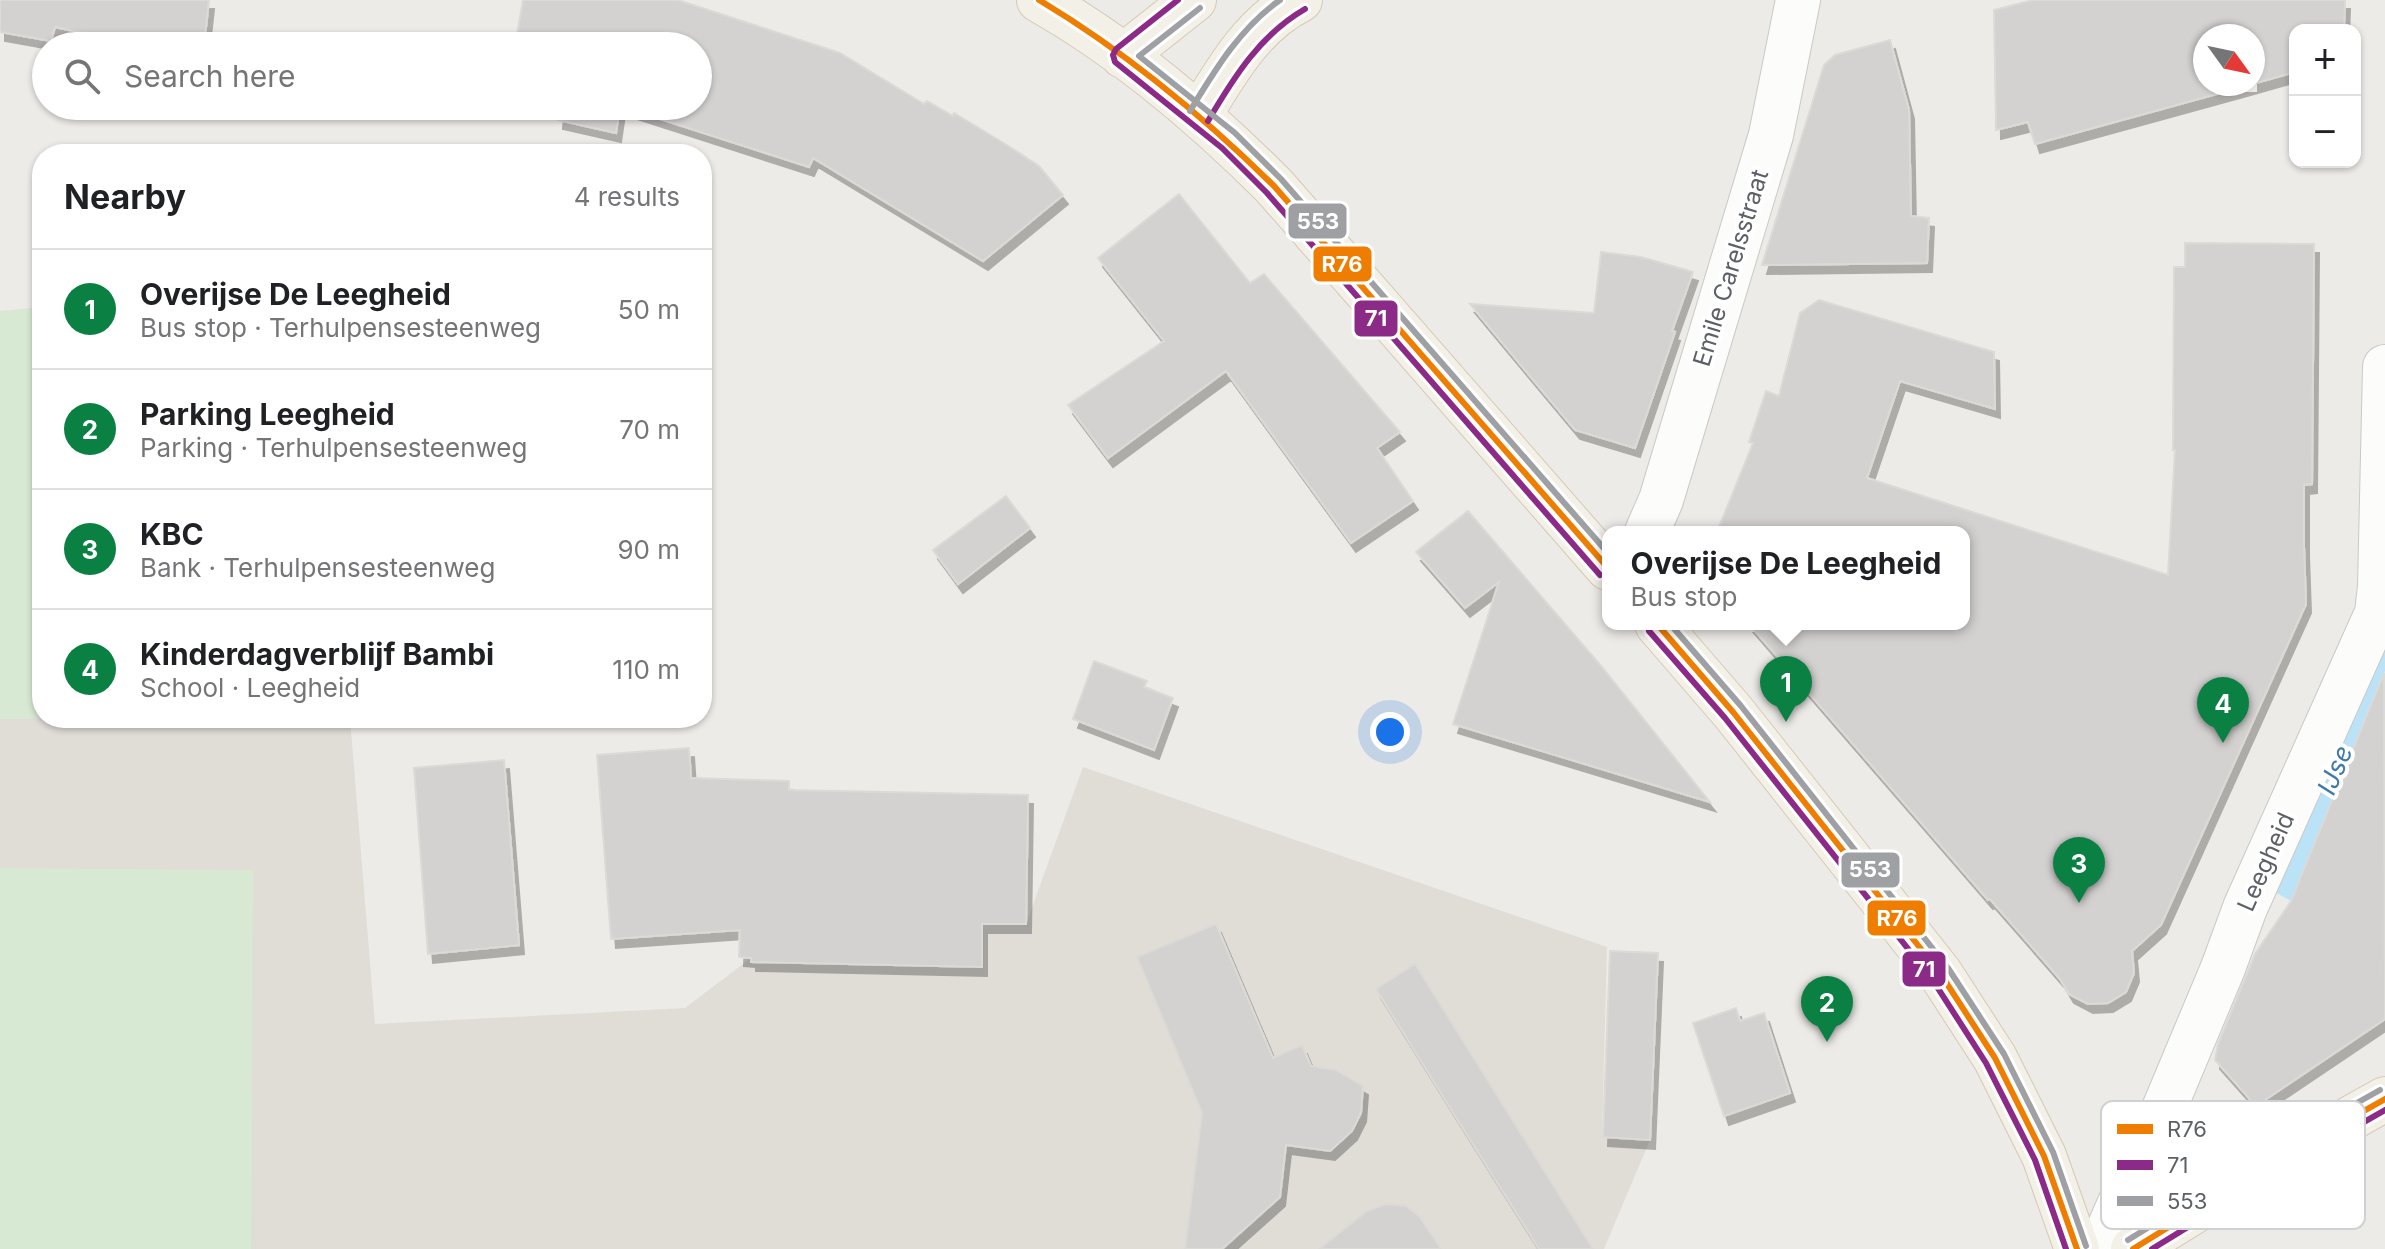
<!DOCTYPE html>
<html lang="en">
<head>
<meta charset="utf-8">
<style>
	:root { --surface:#fff; --page:#f6f6f6; --text:#202124; --muted:#757577; --line:#e0e0e0; --accent:#0b8043 }
	body { margin:0; font-family:Inter,sans-serif; background:var(--page); color:var(--text) }
	.controls { position:absolute; right:24px; top:24px; display:grid; overflow:hidden; border-radius:16px; box-shadow:0 2px 6px #0004 }
	.controls button { width:72px; height:72px; display:grid; place-items:center; padding:0; border:0; border-bottom:2px solid var(--line); background:var(--surface); color:var(--text); font:40px sans-serif }
	.compass { position:absolute; left:2193px; top:24px; width:72px; height:72px; border-radius:50%; background:var(--surface); box-shadow:0 2px 6px #0004; rotate:123deg }
	.you { position:absolute; left:1390px; top:732px; width:28px; height:28px; margin:-20px; border:6px solid #fff; border-radius:50%; background:#1a73e8; box-shadow:0 0 0 12px #1a73e833 }
	.badge { display:grid; place-items:center; width:52px; height:52px; border-radius:50%; background:var(--accent); color:#fff; font-size:26px; font-weight:700 }
	.pin { position:absolute; translate:-50% -66px; filter:drop-shadow(0 2px 4px #0008) }
	.pin::after { content:''; position:absolute; top:42px; width:28px; height:24px; background:inherit; clip-path:polygon(0 0,100% 0,50% 100%) }
	.popup { position:absolute; left:1602px; top:526px; width:368px; height:104px; box-sizing:border-box; display:grid; place-content:center; border-radius:16px; background:var(--surface); filter:drop-shadow(0 2px 6px #0005); font-size:26px; white-space:nowrap; color:var(--muted) }
	.popup b { font-size:30px; color:var(--text) }
	.popup::after { content:''; position:absolute; left:50%; top:100%; margin-left:-16px; border:16px solid transparent; border-top-color:var(--surface) }
	.list { margin:0; padding:0; list-style:none }
	h2 { display:flex; justify-content:space-between; align-items:center; height:104px; margin:0; padding:0 32px; font-size:34px }
	h2 small { font-size:26px; font-weight:400; color:var(--muted) }
	.list li { display:grid; grid-template-columns:52px 1fr auto; gap:24px; align-items:center; box-sizing:border-box; height:120px; padding:0 32px; border-top:2px solid var(--line) }
	.list b { display:block; font-size:30px; white-space:nowrap }
	.list p { margin:0; font-size:26px; white-space:nowrap; color:var(--muted) }
	.list em { font-size:26px; font-style:normal; color:var(--muted) }
	.icon { flex:none; width:44px; height:44px; fill:none; stroke:currentColor; stroke-width:2; stroke-linecap:round; stroke-linejoin:round }
	.map { position:relative; flex:none; width:2385px; height:1249px; overflow:hidden }
	.search { position:absolute; background:var(--surface); box-shadow:0 2px 6px #0004; left:32px; top:32px; width:680px; height:88px; display:flex; align-items:center; gap:20px; box-sizing:border-box; padding:0 28px; border-radius:44px; color:var(--muted); font-size:30px }
	.panel { position:absolute; background:var(--surface); box-shadow:0 2px 6px #0004; left:32px; top:144px; width:680px; height:584px; border-radius:32px }
	.map>svg:first-child { display:block }
	.education { fill:#e0ddd7 }
	.green { fill:#d7e9d3 }
	.water { fill:#bbe3f8 }
	.building { fill:#d3d2d0; stroke:#dcdad6; stroke-width:2; filter:url(#shadow) }
	.lines { fill:none; stroke-linecap:round; stroke-linejoin:round }
	.minor-casing { stroke:#c9c9c8; stroke-width:46 }
	.major-casing { stroke:#d5c9b5; stroke-width:46 }
	.minor { stroke:#fcfcfb; stroke-width:44 }
	.major { stroke:#f3f0e8; stroke-width:44 }
	.bus-1-casing { stroke:#fff; stroke-width:12 }
	.bus-2-casing { stroke:#fff; stroke-width:12 }
	.bus-3-casing { stroke:#fff; stroke-width:12 }
	.bus-1 { stroke:#ef7d00; stroke-width:6 }
	.bus-2 { stroke:#8c2b87; stroke-width:6 }
	.bus-3 { stroke:#9ea0a3; stroke-width:6 }
	.labels { text-anchor:middle; stroke-width:8; stroke-linejoin:round; paint-order:stroke }
	.street-label { font-size:24px; fill:#5d6166; stroke:#fff }
	.water-label { font-size:26px; font-style:italic; fill:#3f7aa8; stroke:#fff }
	.key { fill:#fff; stroke:#ced0d1; stroke-width:2 }
	.key-label { font-size:22px; fill:#5d6166 }
	.line-badge { stroke:#fff; stroke-width:3 }
	.badge-label { font-size:22px; text-anchor:middle; font-weight:bold; fill:#fff }
</style>
</head>
<body>
<div class="map">
<svg width="2385" height="1249" viewBox="0 0 2385 1249">
	<defs>
		<filter id="shadow"><feDropShadow dx="5" dy="9" stdDeviation="0" flood-color="#0004"/></filter>
	</defs>
	<rect width="100%" height="100%" fill="#edebe7"/>
	<path class="education" d="M42,718H350L375,1024L685,1008L751,958L752,962L981,967L982,924H1026L1083,767L1607,947L1602,1137L1650,1140L1604,1249H0V719Z"/>
	<path class="green" d="M42,307V718L0,719V311Z
		M0,868L253,870L251,1249H0Z"/>
	<path class="water" d="M2385,635V671L2291,901L2273,891Z"/>
	<path class="building" d="M0,0H209L204,46H141L55,27L51,41L0,32Z
		M523,0H678L840,53L924,104L927,101L953,116L954,113L1007,145L1039,166L1063,195L983,261L813,158L809,167L620,106H698V46H515Z
		M2033,0H2345L2344,30H2295V72L2253,84V36H2205V84H2253L2035,144L2028,122L1996,130L1994,10Z
		M1890,40L1909,110L1911,216L1929,218L1927,263L1762,265L1824,65L1835,55Z
		M559,106H620L616,133L558,120Z
		M1179,194L1250,283L1264,274L1400,432L1377,448L1413,501L1351,543L1226,371L1108,458L1068,405L1164,341L1098,258Z
		M2185,243L2314,244L2312,484L2304,485V547L2306,604L2161,925L2132,951L2134,973L2126,992L2108,1003L2088,1004L2069,994L2060,979L1990,899L1988,900L1749,624H1964V532H1717L1753,443L1749,442L1766,391L1779,396L1800,313L1819,300L1994,352L1995,409L1900,381L1867,478L2168,575L2175,450H2173L2174,267H2185Z
		M1601,252L1641,257L1693,272L1672,331L1675,332L1635,448L1575,430L1470,304L1594,313Z
		M1006,496L1030,528L958,584L933,550Z
		M1468,511L1602,667L1710,802L1453,724L1499,582L1465,608L1416,552Z
		M1094,661L1147,681L1144,687L1173,698L1154,750L1073,719Z
		M2384,673L2385,1019L2256,1106L2215,1060L2218,1044L2255,954L2291,901Z
		M689,748L691,778L789,781V790L1028,795L1026,924H982V967L751,962V958L739,957L740,930L611,939L597,755Z
		M504,760L519,945L428,954L414,768Z
		M1216,924L1273,1058L1302,1045L1311,1066L1336,1070L1363,1086L1361,1113L1352,1131L1330,1151L1286,1145L1280,1197L1222,1249H1185L1202,1113L1137,957Z
		M1610,951L1658,953L1650,1140L1603,1137Z
		M1415,964L1538,1161L1593,1249H1539L1457,1119L1376,989Z
		M1736,1008L1740,1021L1764,1013L1790,1093L1724,1116L1693,1023Z
		M1386,1204L1406,1206L1419,1216L1441,1249H1319L1367,1211Z"/>
	<g class="lines">
		<defs>
			<path id="minor" d="M1647,532L1661,500L1771,135L1798,0
				M2100,1249L2146,1143L2161,1116L2223,968L2245,908L2377,613L2380,587L2385,367"/>
			<path id="major" d="M1039,0C1124,48 1205,117 1274,186L1608,568
				M1123,56L1194,0
				M1199,116C1225,73 1253,23 1300,0
				M1657,624L1733,712L1940,973L1995,1058L2044,1156L2077,1249
				M2133,1249L2282,1157L2385,1099"/>
		</defs>
		<use href="#minor" class="minor-casing"/>
		<use href="#major" class="major-casing"/>
		<use href="#minor" class="minor"/>
		<use href="#major" class="major"/>
		<defs>
			<path id="bus-1" d="M1039,0C1126,52 1202,115 1274,186L1608,568
				M1657,624L1733,712L1940,973L1995,1058L2044,1156L2077,1249
				M2133,1249L2282,1157L2385,1099"/>
			<path id="bus-2" d="M1178,0L1116,49L1113,55L1115,62L1222,148L1267,193L1600,575
				M1208,121C1234,77 1260,35 1305,9
				M1649,631L1725,718L1932,979L1986,1063L2035,1160L2066,1249
				M2152,1249L2287,1166L2385,1110"/>
			<path id="bus-3" d="M1200,8L1139,56L1235,133L1281,179L1608,553
				M1190,111C1215,70 1240,28 1280,0
				M1670,624L1741,706L1948,968L2004,1054L2053,1152L2086,1246
				M2128,1240L2277,1148L2380,1090"/>
		</defs>
		<use href="#bus-1" class="bus-1-casing"/>
		<use href="#bus-2" class="bus-2-casing"/>
		<use href="#bus-3" class="bus-3-casing"/>
		<use href="#bus-1" class="bus-1"/>
		<use href="#bus-2" class="bus-2"/>
		<use href="#bus-3" class="bus-3"/>
	</g>
	<g class="labels">
		<g class="street-label">
			<text transform="translate(1731 268) rotate(-73)" y="8">Emile Carelsstraat</text>
			<text transform="translate(2266 862) rotate(-66)" y="8">Leegheid</text>
		</g>
		<g class="water-label">
			<text transform="translate(2335 770) rotate(-67)" y="9">IJse</text>
		</g>
	</g>
	<rect x="2101" y="1101" width="264" height="128" rx="12" class="key"/>
	<rect x="2117" y="1124" width="36" height="10" fill="#ef7d00"/>
	<rect x="2117" y="1160" width="36" height="10" fill="#8c2b87"/>
	<rect x="2117" y="1196" width="36" height="10" fill="#9ea0a3"/>
	<g class="key-label">
		<text x="2167" y="1137">R76</text>
		<text x="2167" y="1173">71</text>
		<text x="2167" y="1209">553</text>
	</g>
	<g class="line-badge">
		<rect x="1287" y="202" width="61" height="38" rx="8" fill="#9ea0a3"/>
		<rect x="1312" y="245" width="61" height="38" rx="8" fill="#ef7d00"/>
		<rect x="1353" y="299" width="46" height="39" rx="8" fill="#8c2b87"/>
		<rect x="1840" y="851" width="61" height="38" rx="8" fill="#9ea0a3"/>
		<rect x="1866" y="899" width="61" height="38" rx="8" fill="#ef7d00"/>
		<rect x="1901" y="950" width="46" height="38" rx="8" fill="#8c2b87"/>
	</g>
	<g class="badge-label">
		<text x="1318" y="229">553</text>
		<text x="1342" y="272">R76</text>
		<text x="1376" y="326">71</text>
		<text x="1870" y="877">553</text>
		<text x="1897" y="926">R76</text>
		<text x="1924" y="977">71</text>
	</g>
</svg>
<div class="controls">
<button>+</button>
<button>−</button>
</div>
<svg class="compass" viewBox="-18 -18 36 36"><path d="M0-13l5 13h-10z" fill="#e53935"/><path d="M0 13l5-13h-10z" fill="#757577"/></svg>
<div class="you"></div>
<div class="pin badge" style="left:1786px;top:722px">1</div>
<div class="popup"><b>Overijse De Leegheid</b>Bus stop</div>
<div class="pin badge" style="left:1827px;top:1042px">2</div>
<div class="pin badge" style="left:2079px;top:903px">3</div>
<div class="pin badge" style="left:2223px;top:743px">4</div>
<div class="search"><svg class="icon" aria-label="search" viewBox="0 0 24 24"><circle cx="10" cy="10" r="6"/><path d="M15 15l6 6"/></svg>Search here</div>
<section class="panel">
<h2>Nearby<small>4 results</small></h2>
<ul class="list">
<li><span class="badge">1</span><div><b>Overijse De Leegheid</b><p>Bus stop · Terhulpensesteenweg</p></div><em>50 m</em></li>
<li><span class="badge">2</span><div><b>Parking Leegheid</b><p>Parking · Terhulpensesteenweg</p></div><em>70 m</em></li>
<li><span class="badge">3</span><div><b>KBC</b><p>Bank · Terhulpensesteenweg</p></div><em>90 m</em></li>
<li><span class="badge">4</span><div><b>Kinderdagverblijf Bambi</b><p>School · Leegheid</p></div><em>110 m</em></li>
</ul>
</section>
</div>
</body>
</html>
